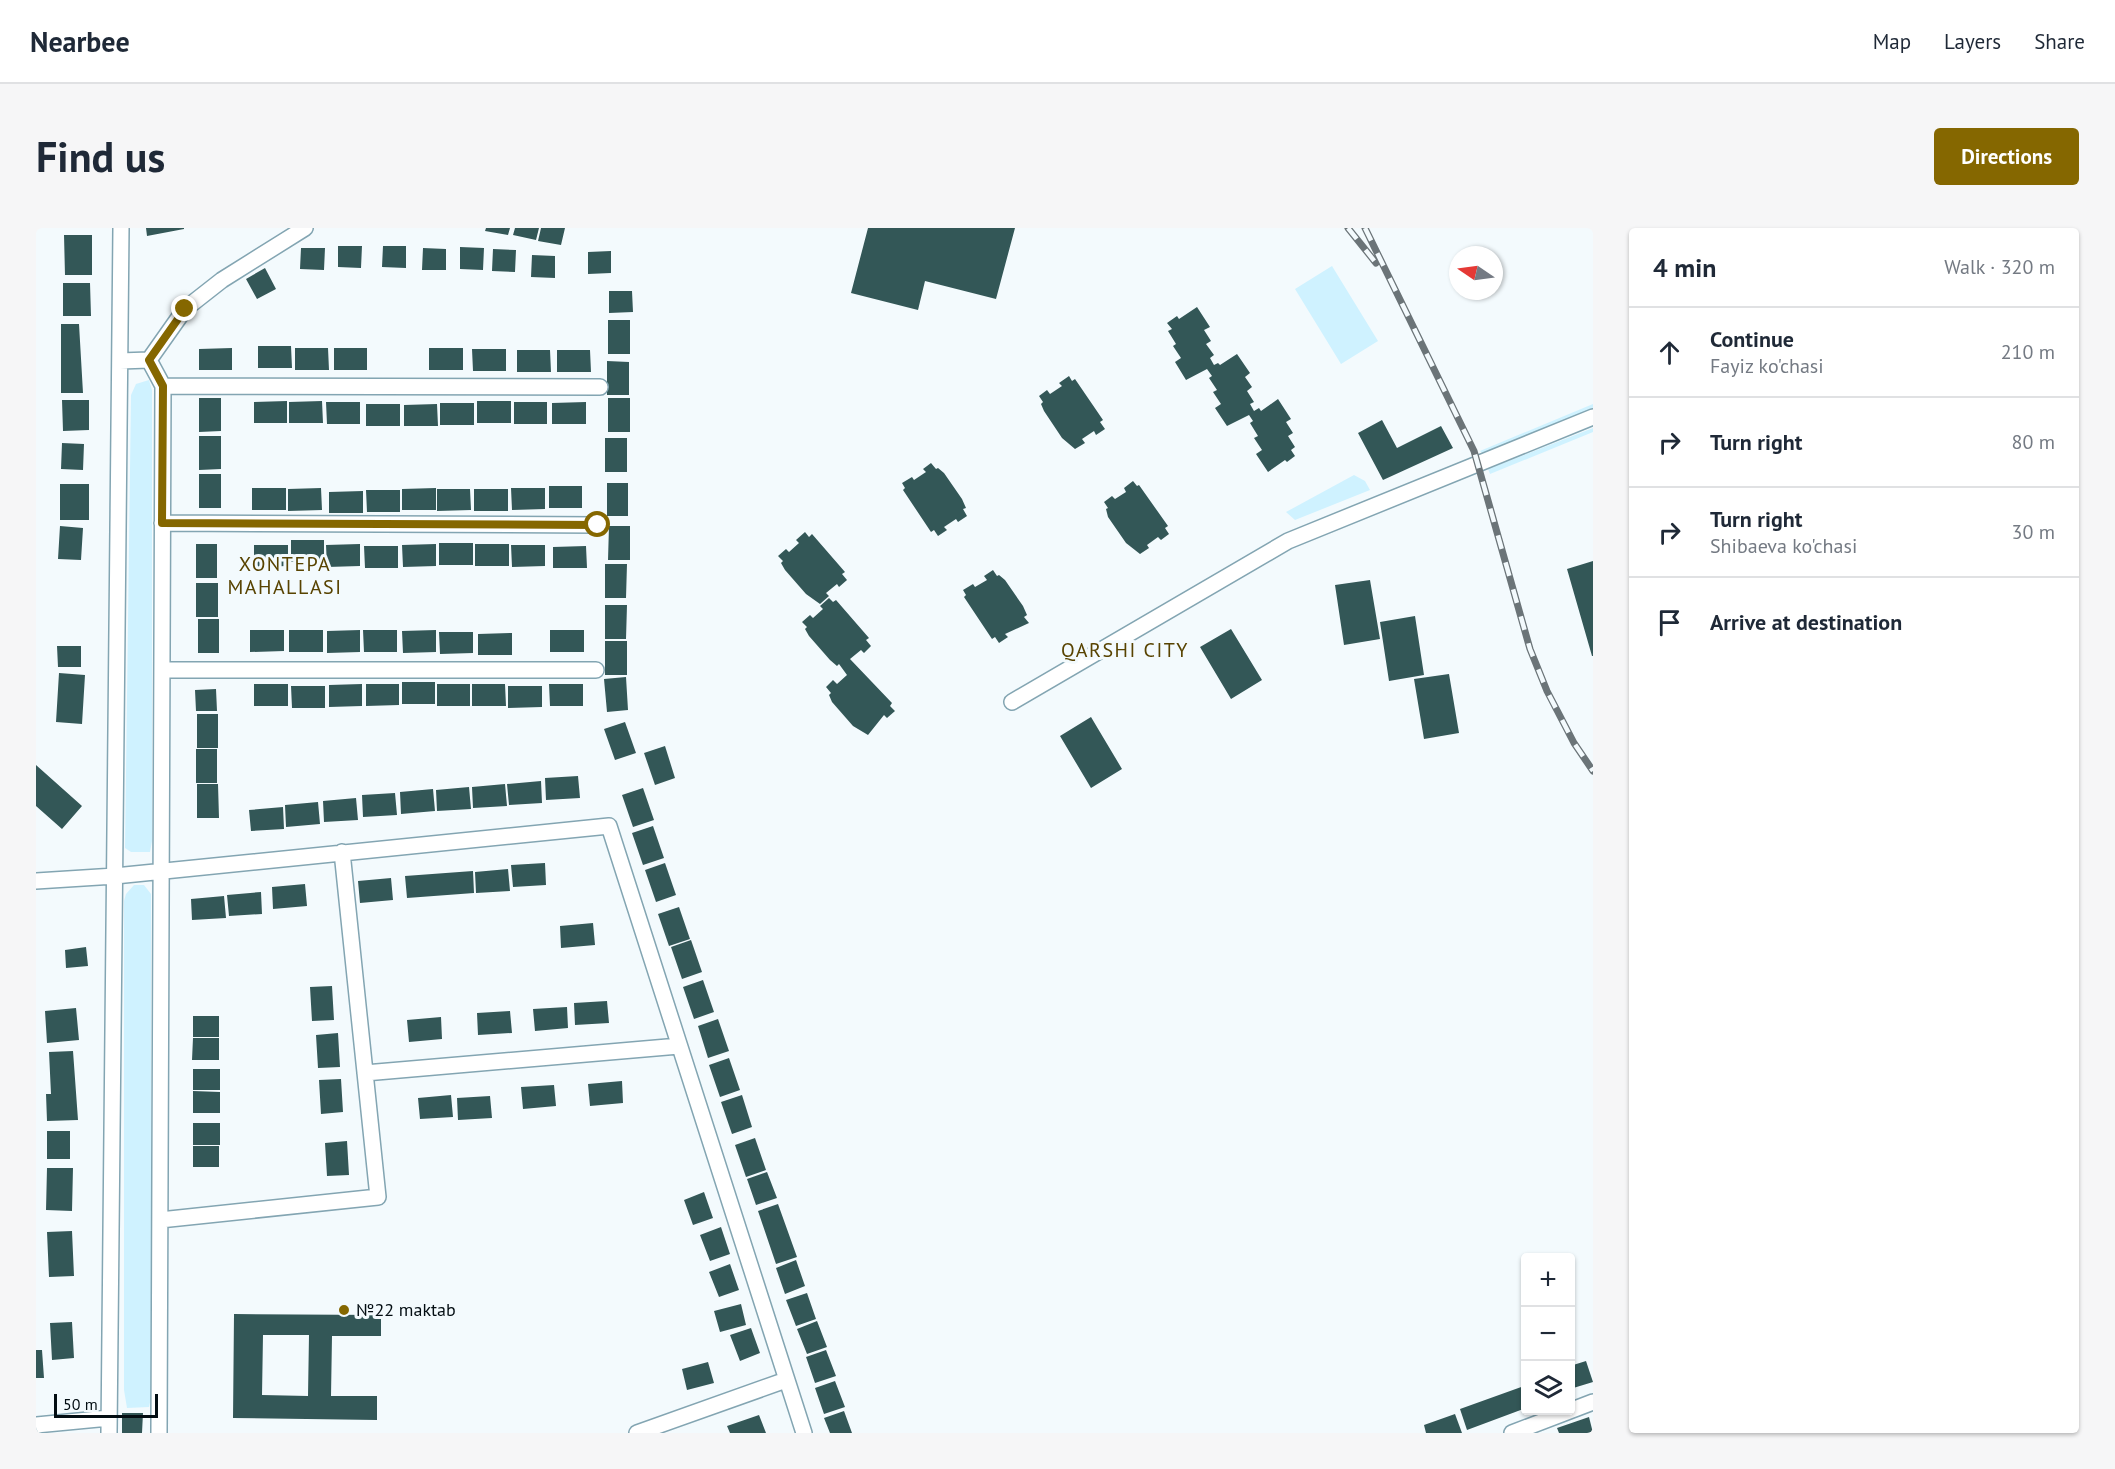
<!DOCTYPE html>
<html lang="en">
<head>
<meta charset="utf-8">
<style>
	:root { --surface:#fff; --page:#f6f6f7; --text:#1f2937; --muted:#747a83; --line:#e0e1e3; --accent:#856700 }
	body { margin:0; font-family:"PT Sans",sans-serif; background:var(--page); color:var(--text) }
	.controls { position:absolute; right:18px; bottom:18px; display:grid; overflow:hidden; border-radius:6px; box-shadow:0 2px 4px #0004 }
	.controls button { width:54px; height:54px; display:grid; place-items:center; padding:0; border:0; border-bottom:2px solid var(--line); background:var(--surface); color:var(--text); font:30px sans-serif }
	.compass { position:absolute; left:1413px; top:18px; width:54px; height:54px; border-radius:50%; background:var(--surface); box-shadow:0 2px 4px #0004; rotate:283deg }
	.scale { position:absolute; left:18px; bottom:15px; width:104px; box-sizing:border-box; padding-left:6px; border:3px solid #030d12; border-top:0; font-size:16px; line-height:21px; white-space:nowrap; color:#030d12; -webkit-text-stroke:4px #f3fafd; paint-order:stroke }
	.stop { position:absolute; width:18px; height:18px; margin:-14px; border:4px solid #856700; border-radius:50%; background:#fff }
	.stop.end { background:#856700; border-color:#fff; box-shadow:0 2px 6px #0008 }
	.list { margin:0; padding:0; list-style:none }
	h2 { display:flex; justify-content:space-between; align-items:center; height:78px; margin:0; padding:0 24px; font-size:26px }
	h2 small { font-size:20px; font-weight:400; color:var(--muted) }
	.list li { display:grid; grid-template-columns:39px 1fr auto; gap:18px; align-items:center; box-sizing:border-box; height:90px; padding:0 24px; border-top:2px solid var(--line) }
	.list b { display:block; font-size:22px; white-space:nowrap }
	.list p { margin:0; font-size:20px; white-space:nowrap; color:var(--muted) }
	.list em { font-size:20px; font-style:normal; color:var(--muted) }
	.icon { flex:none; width:33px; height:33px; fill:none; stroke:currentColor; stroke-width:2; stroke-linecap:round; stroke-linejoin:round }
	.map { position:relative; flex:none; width:1557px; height:1205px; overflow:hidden; border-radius:6px }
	header { display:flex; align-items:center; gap:36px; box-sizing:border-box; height:84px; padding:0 30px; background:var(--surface); border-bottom:2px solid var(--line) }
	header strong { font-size:28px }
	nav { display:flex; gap:33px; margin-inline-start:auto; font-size:21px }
	.intro { display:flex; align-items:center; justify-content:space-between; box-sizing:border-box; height:144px; padding:0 36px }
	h1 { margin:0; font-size:42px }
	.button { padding:15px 27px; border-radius:6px; background:var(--accent); color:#fff; font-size:21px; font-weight:700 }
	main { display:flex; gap:36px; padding:0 36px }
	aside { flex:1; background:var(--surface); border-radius:6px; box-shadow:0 2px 4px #0004 }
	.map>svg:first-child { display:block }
	.green { fill:#cff2ff }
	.building { fill:#335757; fill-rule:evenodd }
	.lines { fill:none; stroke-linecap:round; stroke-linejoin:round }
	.minor-casing { stroke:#83a5b2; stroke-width:18 }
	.minor { stroke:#fff; stroke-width:15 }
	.rail-casing { stroke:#6b7478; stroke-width:7 }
	.rail { stroke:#f3fafd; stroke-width:4.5; stroke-dasharray:14; stroke-linecap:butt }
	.route { stroke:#856700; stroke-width:8 }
	.poi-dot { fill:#856700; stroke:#f3fafd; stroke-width:2 }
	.labels { text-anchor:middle; stroke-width:6; stroke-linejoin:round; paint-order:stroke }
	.poi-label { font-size:18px; fill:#030d12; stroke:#f3fafd; text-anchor:start }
	.neighbourhood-label { font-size:20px; letter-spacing:1.5px; fill:#584301; stroke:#f3fafd }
</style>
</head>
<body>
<header>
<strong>Nearbee</strong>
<nav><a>Map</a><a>Layers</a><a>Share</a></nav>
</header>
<div class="intro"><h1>Find us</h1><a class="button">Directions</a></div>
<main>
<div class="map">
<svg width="1557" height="1205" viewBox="0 0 1557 1205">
	<rect width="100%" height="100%" fill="#f3fafd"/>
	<path class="green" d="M1296,38L1342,113L1305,136L1259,61Z
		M113,152L116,162V613L114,624H95L89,620L95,167L100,156Z
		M1557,176V181L1446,225L1444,223Z
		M1557,200V204L1454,246L1452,241Z
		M1318,247L1329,253L1334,262L1259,292L1250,284Z
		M98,657H108L115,666V1170L113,1179L91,1180L88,1162V673L90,666Z"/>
	<path class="building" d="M110,0H148V1L111,8Z
		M450,0H474L472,7L449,3Z
		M479,0H503L500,12L477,7Z
		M505,0H529L525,17L502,13Z
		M832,0H979L960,71L889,53L882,82L815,65Z
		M28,7H56V47H29Z
		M302,18H326L325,40L302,39Z
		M347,18H370V40L346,39Z
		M424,19L448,20L447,42L424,41Z
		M265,20H289L288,42L264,41Z
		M387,20L410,21V42H386Z
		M457,21L480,22L479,44L456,43Z
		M575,23V45L552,46V24Z
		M496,27L519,28V50L495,49Z
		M229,40L240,61L221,71L210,51Z
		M27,55H54L55,88H27Z
		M573,63H596L597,84L573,85Z
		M1161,79L1174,99L1168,102L1175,113L1170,116L1178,127L1174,130L1178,137L1182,135L1184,137L1201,126L1214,145L1209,149L1216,159L1211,163L1218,174L1214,176L1218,183L1223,180L1225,183L1242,171L1255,191L1250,194L1257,205L1252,208L1259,219L1255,222L1259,228L1251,234L1249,232L1232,244L1220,226L1226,222L1218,210L1222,208L1214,195L1217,193L1213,187L1191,198L1179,180L1185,176L1177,164L1181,162L1173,150L1176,148L1171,141L1150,152L1139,134L1145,130L1137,118L1140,116L1132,103L1136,101L1131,95L1141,88L1143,91Z
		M572,92H594V126H572Z
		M25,96H43L47,165H25Z
		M222,118H255L256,140H222Z
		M196,120V142H163V121Z
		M259,120H292L293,142H259Z
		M298,120H331V142H298Z
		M393,120H427V142H393Z
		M436,121H470V143H437Z
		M481,122H514L515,144H481Z
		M521,122H554L555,144H521Z
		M571,133L593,134V167H571Z
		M1033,148L1036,153L1039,151L1067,192L1064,194L1069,201L1060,207L1058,203L1046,211L1049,215L1039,221L1026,210L1008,183L1005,176L1007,174L1003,168L1011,162L1014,166L1026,158L1023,155Z
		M163,170H185V203L163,204Z
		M572,170H594V204H572Z
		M26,172H53V202L27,203Z
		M251,173V195H218V174Z
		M286,173L287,195H253V174Z
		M441,173H475V195H441Z
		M290,174H324V196H291Z
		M478,174H511V196H478Z
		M550,174V196H516V175Z
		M404,175H438V197H404Z
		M330,176H364V198H330Z
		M401,176L402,198H368V177Z
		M1346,192L1361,220L1405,198L1417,220L1347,252L1322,205Z
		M163,208H185V241L163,242Z
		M569,210H591V244H569Z
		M26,215L48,216L47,242L25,241Z
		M895,235L900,241L902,240L908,245L926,271L930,280L927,281L931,288L922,294L920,291L908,299L911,302L902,308L898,302L895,304L867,262L869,260L866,255L876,249L878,252L890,244L887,241Z
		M163,246H185V280H163Z
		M1097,253L1101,258L1103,257L1132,298L1129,300L1133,306L1125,312L1122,309L1111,317L1113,320L1104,326L1090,315L1072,289L1070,281L1072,280L1068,274L1076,268L1079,271L1090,264L1088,260Z
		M571,255H592V288H571Z
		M24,256H53V292H24Z
		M513,258H546V280H513Z
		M216,260H250V282H216Z
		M285,260L286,282L252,283V261Z
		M400,260V282H366V261Z
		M475,260H509V281L476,282Z
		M401,261H434L435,282L401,283Z
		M438,261H472V283H438Z
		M330,262H364V284H331Z
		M327,263V285H293V264Z
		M24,298L47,300L45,332L22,331Z
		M573,298H594V332H572Z
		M769,304L773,309L776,306L809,344L806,346L811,352L803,359L801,356L790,365L793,368L784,376L770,366L749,342L745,335L747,333L742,328L750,321L753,324L763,315L760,312Z
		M255,312H288V334H255Z
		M403,315H437V337H403Z
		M160,316H181V350H160Z
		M324,316V338L291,339L290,317Z
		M400,316V338L367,339L366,317Z
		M439,316H473V338H439Z
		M218,317H252V338L218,339Z
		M475,317H509V338L476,339Z
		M328,318H362V340H329Z
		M550,318L551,340H517V319Z
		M1557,333V428H1556L1531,341Z
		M569,336H591L590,370H569Z
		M957,342L961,348L963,347L969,352L987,378L991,387L988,389L993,395L969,406L972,409L963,415L959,409L956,411L928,369L930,367L927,362L937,356L939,359L951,352L948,348Z
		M1334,352L1344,411L1308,417L1299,357Z
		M160,355H182V389H160Z
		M793,370L797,374L800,372L833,410L830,412L835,418L828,425L825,422L814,431L856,475L854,478L859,483L851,490L848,487L832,507L817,498L796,474L793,467L795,465L790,459L797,452L801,456L811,447L803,436L801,438L794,432L773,408L769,401L771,399L766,394L774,387L777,390L787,381L784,378Z
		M569,377H591L590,411H569Z
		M1379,388L1388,447L1353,453L1344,394Z
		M162,391H183V425H162Z
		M1195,401L1226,452L1195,471L1164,419Z
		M214,402H248V423L214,424Z
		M253,402H287V424H253Z
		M324,402V424L291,425V403Z
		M327,402H361V424H328Z
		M400,402V424L367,425L366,403Z
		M514,402H548V424H514Z
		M403,404H437V425L404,426Z
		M476,405V427H442V406Z
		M569,413H591V447H569Z
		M21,418H45V439H22Z
		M23,445L49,447L46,496L20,494Z
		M1413,446L1423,505L1388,511L1378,451Z
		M590,449L592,482L571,484L568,451Z
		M366,454H399V476H366Z
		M218,456H252V478H218Z
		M326,456V478L293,479V457Z
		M330,456H363V477L330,478Z
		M401,456H434V478H401Z
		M436,456H469L470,478H436Z
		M513,456H547V478H514Z
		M255,458H289V480H256Z
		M472,458H506V479L472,480Z
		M180,461L181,483H160L159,462Z
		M161,486H182V520H161Z
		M1055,489L1086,541L1055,560L1024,508Z
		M589,494L600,525L579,532L568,501Z
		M629,518L639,550L619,557L608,525Z
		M160,521H181V555H160Z
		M0,537L46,578L26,601L0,578Z
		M542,548L544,570L510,572L509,550Z
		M505,553L506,575L473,577L471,556Z
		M161,556H182L183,590H161Z
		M469,556L471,578L437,580L436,559Z
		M433,559L435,581L401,583L400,562Z
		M607,560L618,592L597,599L586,567Z
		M397,561L399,583L365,586L364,564Z
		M359,565L361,587L327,589L326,567Z
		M320,570L322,592L288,594L287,573Z
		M282,574L284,596L250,599L249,577Z
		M247,579L248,601L215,603L213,582Z
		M617,598L628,630L607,637L596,605Z
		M509,635L510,657L477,659L475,637Z
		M629,635L640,667L620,674L609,642Z
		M472,641L474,663L440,665L439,644Z
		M437,643L438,665L371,670L369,648Z
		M355,650L357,672L324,675L322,653Z
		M269,656L271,678L237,681L236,659Z
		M225,664L226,686L193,688L191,667Z
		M188,668L190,690L156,692L155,671Z
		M643,679L654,711L633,718L622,686Z
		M557,695L559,717L525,720L524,698Z
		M655,712L666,744L646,751L635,719Z
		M50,719L52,738L30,740L29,722Z
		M667,752L678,784L658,791L647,759Z
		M296,758L298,792L276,793L274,759Z
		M571,773L573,795L539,797L538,775Z
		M531,779L532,800L499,803L497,781Z
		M40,780L43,812L11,815L9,783Z
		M474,783L476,805L442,807L441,785Z
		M157,788H183V809H157Z
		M405,789L406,811L373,814L371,792Z
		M682,791L693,823L672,830L662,798Z
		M302,805L304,839L282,840L280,807Z
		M157,810H183V832H156Z
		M37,823L42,892L11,893L10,866H15L13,824Z
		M693,830L704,862L684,869L673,837Z
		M157,841H184V862H157Z
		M305,851L307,884L285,886L283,852Z
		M586,853L587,875L554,878L552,856Z
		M518,857L520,878L487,881L485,859Z
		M157,863L184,864V885H157Z
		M415,867L417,889L384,891L382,870Z
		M706,867L716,899L696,906L685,874Z
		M454,868L456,890L422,892L421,870Z
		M157,895H184V917H157Z
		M11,903H34V931H11Z
		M719,910L730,942L710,949L699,917Z
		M311,913L313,947L291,948L289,915Z
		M157,918H183V939H157Z
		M11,940H37L36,983L10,982Z
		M731,944L741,970L720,977L711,951Z
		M668,964L677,990L657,997L648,972Z
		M742,976L761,1029L740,1036L722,983Z
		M685,999L694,1026L674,1033L664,1007Z
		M36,1003L38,1048L13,1049L11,1004Z
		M760,1032L769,1058L749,1066L740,1040Z
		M694,1036L703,1062L683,1069L673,1044Z
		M771,1065L780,1091L760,1098L750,1072Z
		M705,1076L710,1097L684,1104L678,1083Z
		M198,1086L345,1087V1108H296L295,1168H341V1192L197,1190ZM227,1107H273L272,1168L226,1167Z
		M781,1093L791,1119L771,1126L761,1101Z
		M36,1094L38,1130L16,1132L14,1095Z
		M715,1100L724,1125L704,1133L694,1107Z
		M0,1122H6L8,1150H0Z
		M790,1122L800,1148L779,1155L770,1129Z
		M1550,1133L1557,1154L1534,1161V1138Z
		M672,1134L678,1155L651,1162L646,1141Z
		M799,1153L809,1179L788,1186L779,1160Z
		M1488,1158L1490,1180L1431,1202L1424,1181Z
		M808,1183L816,1205H794L788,1190Z
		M86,1185H107L106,1205H86Z
		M1419,1186L1426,1205H1390L1388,1197Z
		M723,1187L730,1205H694L691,1198Z
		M1553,1189L1557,1205H1523L1521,1200Z"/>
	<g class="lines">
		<defs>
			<path id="minor" d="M113,132L127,158L123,1205
				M113,132L149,81L186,52L269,0
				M84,133L113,132
				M127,158L564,159
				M126,295L562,297
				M126,442H560
				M976,474L1252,313L1557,189
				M0,653L79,648L573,598L768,1205
				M329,845L643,818
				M124,992L342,969L306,624
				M0,1197L73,1190
				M73,1205L85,0
				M601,1205L750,1152
				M1476,1205L1557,1174"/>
		</defs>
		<use href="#minor" class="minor-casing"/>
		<use href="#minor" class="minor"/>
		<defs>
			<path id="rail" d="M1312,0L1340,35
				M1329,0L1438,223L1494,421L1511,463L1538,515L1557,543"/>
		</defs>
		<use href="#rail" class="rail-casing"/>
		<use href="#rail" class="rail"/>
	</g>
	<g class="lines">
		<path class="route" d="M149,81L113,132L127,158L126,295L562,297"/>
	</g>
	<circle class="poi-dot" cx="308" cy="1082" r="6"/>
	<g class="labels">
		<g class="poi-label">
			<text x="320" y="1088">№22 maktab</text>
		</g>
		<g class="neighbourhood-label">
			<text x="249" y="343">XONTEPA<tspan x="249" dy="23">MAHALLASI</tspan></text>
			<text x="1089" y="429">QARSHI CITY</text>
		</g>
	</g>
</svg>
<div class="controls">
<button>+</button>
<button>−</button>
<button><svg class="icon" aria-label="layers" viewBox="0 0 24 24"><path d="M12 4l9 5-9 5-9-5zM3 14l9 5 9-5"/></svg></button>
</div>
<svg class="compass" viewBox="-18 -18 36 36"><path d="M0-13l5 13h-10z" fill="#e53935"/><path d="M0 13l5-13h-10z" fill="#747a83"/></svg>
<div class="scale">50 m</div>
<div class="stop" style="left:562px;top:297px"></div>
<div class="stop end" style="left:149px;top:81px"></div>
</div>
<aside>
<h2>4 min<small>Walk · 320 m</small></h2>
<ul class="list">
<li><svg class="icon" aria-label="ahead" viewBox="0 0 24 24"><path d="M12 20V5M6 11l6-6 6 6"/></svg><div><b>Continue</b><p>Fayiz ko'chasi</p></div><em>210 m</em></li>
<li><svg class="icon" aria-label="right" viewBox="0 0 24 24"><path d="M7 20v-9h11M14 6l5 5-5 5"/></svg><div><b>Turn right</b></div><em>80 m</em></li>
<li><svg class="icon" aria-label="right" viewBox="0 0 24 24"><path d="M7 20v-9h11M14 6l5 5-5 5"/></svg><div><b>Turn right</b><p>Shibaeva ko'chasi</p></div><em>30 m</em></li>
<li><svg class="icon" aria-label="arrive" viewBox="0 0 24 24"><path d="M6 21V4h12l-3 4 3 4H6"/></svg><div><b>Arrive at destination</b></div></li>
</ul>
</aside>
</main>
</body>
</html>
